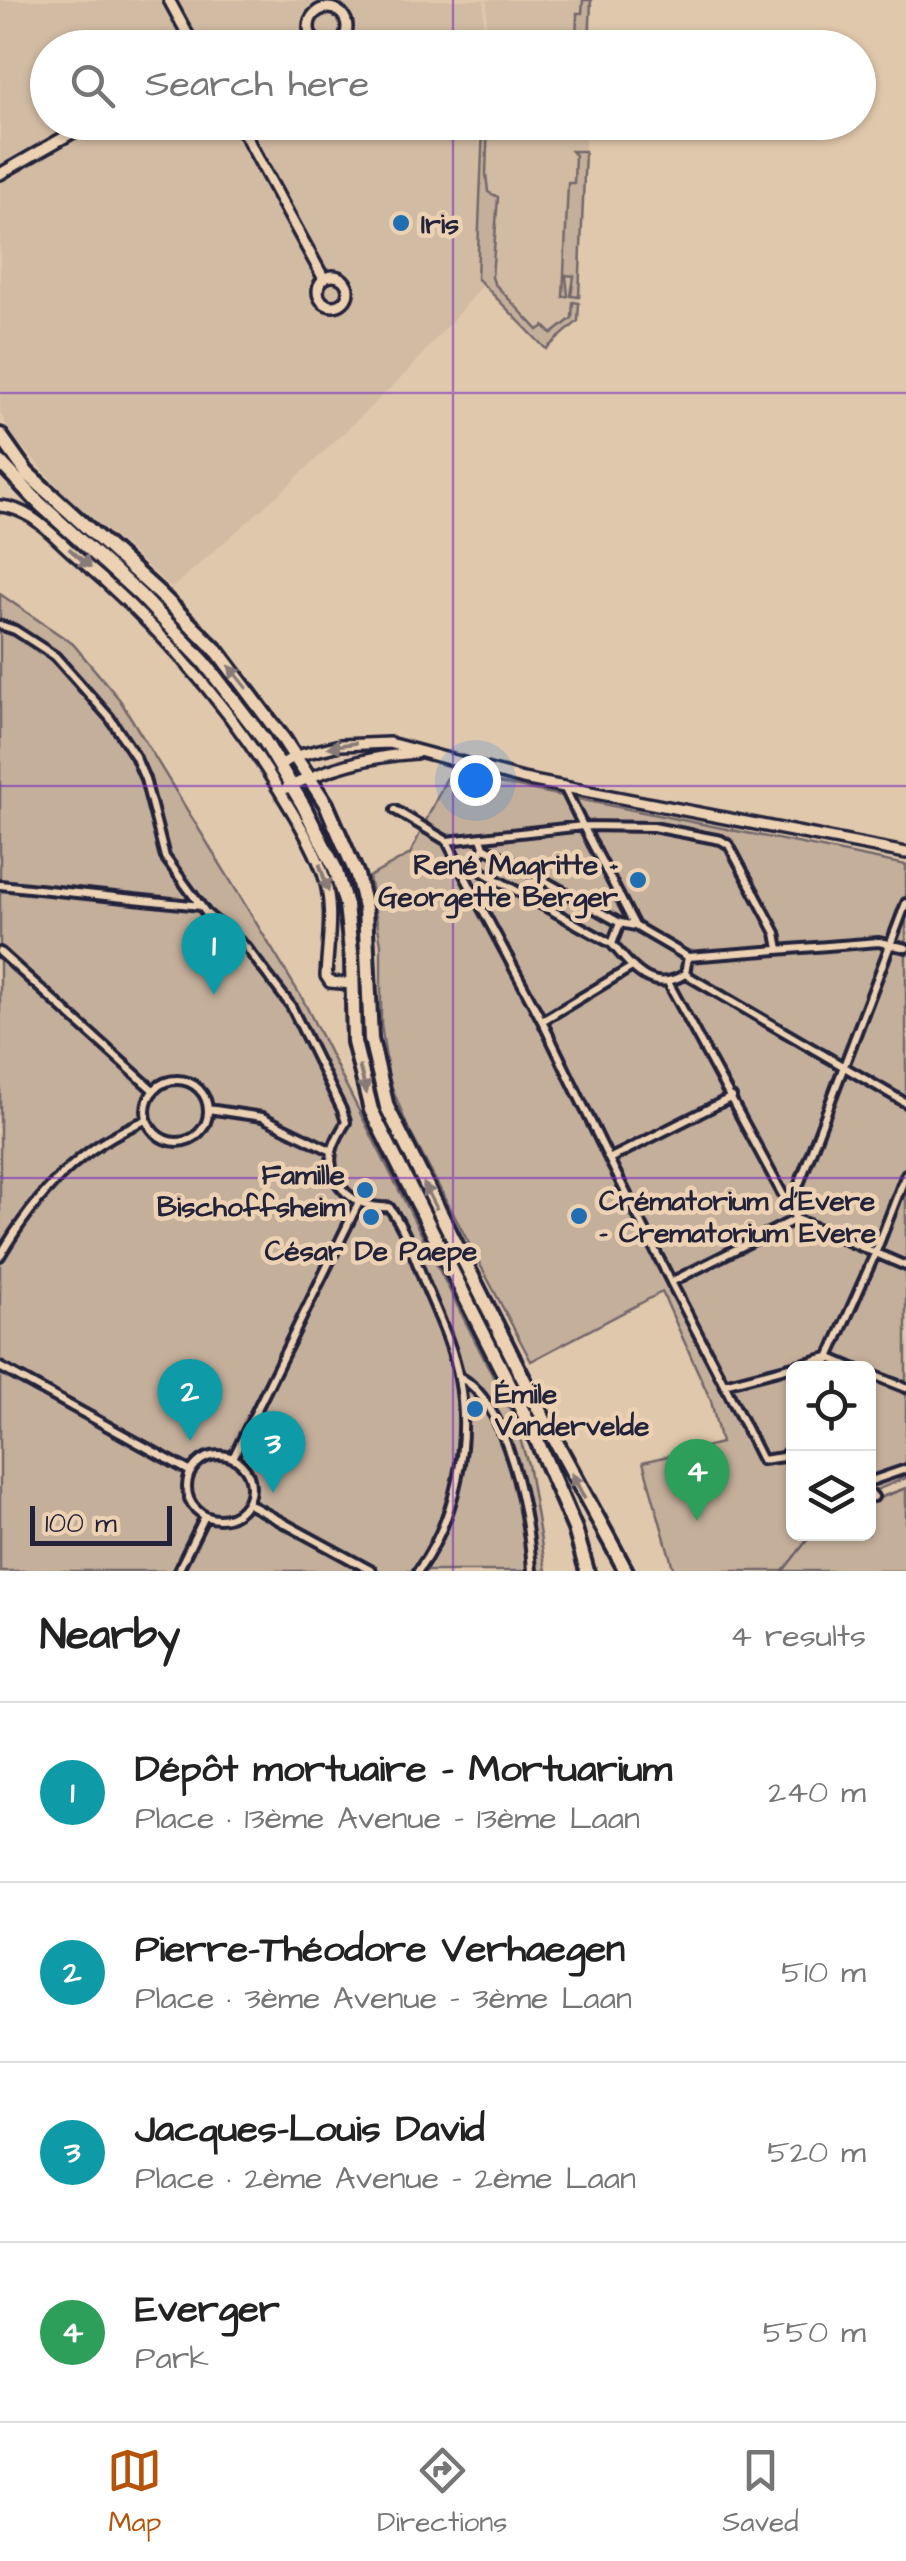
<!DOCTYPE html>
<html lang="en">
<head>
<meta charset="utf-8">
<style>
	:root { --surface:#fff; --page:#f6f6f6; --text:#222; --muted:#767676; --line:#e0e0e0; --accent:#b45309 }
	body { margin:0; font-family:"Architects Daughter",sans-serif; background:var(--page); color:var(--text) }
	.controls { position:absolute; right:30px; bottom:30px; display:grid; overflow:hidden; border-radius:15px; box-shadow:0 2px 8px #0004 }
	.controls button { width:90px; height:90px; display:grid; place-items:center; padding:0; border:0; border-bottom:2px solid var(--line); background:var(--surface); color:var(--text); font:50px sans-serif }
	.scale { position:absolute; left:30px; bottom:25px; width:142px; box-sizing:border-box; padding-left:10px; border:5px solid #22223b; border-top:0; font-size:28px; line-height:35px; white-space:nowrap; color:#22223b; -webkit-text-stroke:8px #ecd2b3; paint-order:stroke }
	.you { position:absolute; left:475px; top:780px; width:35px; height:35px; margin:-25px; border:8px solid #fff; border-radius:50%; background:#1a73e8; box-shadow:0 0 0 15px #1a73e833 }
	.badge { display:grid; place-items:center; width:65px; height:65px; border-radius:50%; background:var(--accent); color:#fff; font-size:32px; font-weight:700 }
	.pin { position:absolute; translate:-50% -82px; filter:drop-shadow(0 2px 5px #0008) }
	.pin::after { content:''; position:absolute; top:52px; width:35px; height:30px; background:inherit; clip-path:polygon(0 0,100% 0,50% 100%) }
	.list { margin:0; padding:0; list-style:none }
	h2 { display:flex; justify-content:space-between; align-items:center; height:130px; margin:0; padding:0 40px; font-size:42px }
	h2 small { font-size:32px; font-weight:400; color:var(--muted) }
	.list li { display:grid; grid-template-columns:65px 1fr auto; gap:30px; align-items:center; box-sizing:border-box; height:180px; padding:0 40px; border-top:2px solid var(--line) }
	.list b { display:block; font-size:38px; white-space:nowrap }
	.list p { margin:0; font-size:32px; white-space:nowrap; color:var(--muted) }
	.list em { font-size:32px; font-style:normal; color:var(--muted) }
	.icon { flex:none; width:55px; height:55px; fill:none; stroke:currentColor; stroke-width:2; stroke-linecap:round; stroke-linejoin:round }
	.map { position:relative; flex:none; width:906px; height:1571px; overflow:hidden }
	.search { position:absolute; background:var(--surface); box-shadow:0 2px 8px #0004; left:30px; right:30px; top:30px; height:110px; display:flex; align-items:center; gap:25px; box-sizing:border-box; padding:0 35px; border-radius:55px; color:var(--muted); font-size:38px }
	.sheet { height:850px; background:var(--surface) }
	nav { display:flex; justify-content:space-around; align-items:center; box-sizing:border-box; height:140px; border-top:2px solid var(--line); background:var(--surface); font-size:28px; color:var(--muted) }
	nav a { display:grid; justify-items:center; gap:5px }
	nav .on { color:var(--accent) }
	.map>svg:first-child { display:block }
	.built { fill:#d1bba3 }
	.green { fill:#c4af9b; stroke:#73686b; stroke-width:2.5 }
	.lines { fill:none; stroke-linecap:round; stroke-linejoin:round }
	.stream { stroke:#6a6066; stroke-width:2.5 }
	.pedestrian-casing { stroke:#22223b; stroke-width:14 }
	.minor-casing { stroke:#22223b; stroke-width:16 }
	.secondary-casing { stroke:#22223b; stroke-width:20 }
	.pedestrian { stroke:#ecd2b3; stroke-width:6 }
	.minor { stroke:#ecd2b3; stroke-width:9 }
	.secondary { stroke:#ecd2b3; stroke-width:12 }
	.oneway { fill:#877a77 }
	.grid { fill:none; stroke:#7b2cbf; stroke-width:2.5; stroke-opacity:0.55 }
	.poi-dot { fill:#1f6fb2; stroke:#ecd2b3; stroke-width:4 }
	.labels { text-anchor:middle; stroke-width:9; stroke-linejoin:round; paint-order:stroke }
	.poi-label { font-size:28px; font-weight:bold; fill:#22223b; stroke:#ecd2b3; text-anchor:start }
</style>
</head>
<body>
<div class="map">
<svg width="906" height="1571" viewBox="0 0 906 1571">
	<rect width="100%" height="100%" fill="#e0c8ac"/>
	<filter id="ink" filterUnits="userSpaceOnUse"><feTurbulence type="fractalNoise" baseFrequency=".01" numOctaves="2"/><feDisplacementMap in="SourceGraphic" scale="20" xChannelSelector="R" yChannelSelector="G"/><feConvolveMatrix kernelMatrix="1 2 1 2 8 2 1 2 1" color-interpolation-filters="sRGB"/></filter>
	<g filter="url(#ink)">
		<path class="built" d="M0,0H484L483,47L48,48V122L480,123L479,209L483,123H586L578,321L546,349L483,285L407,372L288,486L172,588L63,492L15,439L0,413Z
			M487,0H591L589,47H485Z"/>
		<path class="green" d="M583,0H591L589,47H576L577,13H582Z
			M483,123H488L486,173L488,192L498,197L492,277L494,283L538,330L544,326L552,334L572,318L573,302L579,303L578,321L546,349L477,278Z
			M571,151H585L579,297L571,296L574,276L566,275L568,296L563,297L568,183H574L575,155Z
			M0,594L73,644L120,700L302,998L512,1414L528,1464L546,1571H0Z
			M449,773L906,865V1478L869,1493L868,1369H794V1534H868L869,1502L906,1488V1571H674L643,1462L721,1443L711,1401L662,1292L531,1361L408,1128L389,1080L381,1024V944L369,877L410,854Z"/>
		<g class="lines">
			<path class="stream" d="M868,1502L906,1488
				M783,1571L812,1534"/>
			<defs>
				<path id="pedestrian" d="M0,625L15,630L55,656L110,718L135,756L145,779L165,857L206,913L246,947L291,1006L342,1110L346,1122C341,1131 334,1141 332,1152C326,1186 358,1210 389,1207C406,1230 415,1258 425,1284C438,1315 453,1346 459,1379C471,1442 456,1519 418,1571
					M564,787L583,826L653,827L721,840L729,845L776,933L779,949
					M395,810L447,841L463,873L474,867L612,944
					M481,838L484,847L620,923
					M447,841L583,826L635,926L688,957L685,974C652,995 633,968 612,944L620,923L635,926
					M474,867L484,847
					M463,873L542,1021L632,967
					M0,885L201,906
					M0,952L153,1090
					M688,957L879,942L906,948
					M685,974L906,1103
					M669,984L796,1219L906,1266
					M542,1021L609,1159L732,1097
					M146 1111a31 31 0 1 1 62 0a31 31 0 1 1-62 0Z
					M208,1109L262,1117L332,1151
					M609,1159L671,1282L796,1219
					M790,1208L906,903
					M0,1256C36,1195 79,1147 146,1120
					M671,1282L724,1384
					M0,1367L191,1472
					M824,1369L875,1254L906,1174
					M868,1373L906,1388
					M460,1377C509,1404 529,1519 532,1571
					M794,1444L783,1457L762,1460L724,1384L828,1357L856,1369
					M187 1487a32 32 0 1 1 64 0a32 32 0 1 1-64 0Z
					M233,1458L358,1204
					M868,1482L906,1469
					M868,1490L874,1497
					M247,1503L372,1571
					M178,1571L205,1516"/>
				<path id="minor" d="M169,0L195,48
					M309 27a19 19 0 1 1 38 0a19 19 0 1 1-38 0Z
					M290,48L311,36
					M238,122L324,279
					M0,174L91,122
					M318 291a15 15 0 1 1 30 0a15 15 0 1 1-30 0Z
					M0,506C31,508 53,536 75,555C155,623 225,699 279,790C295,816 311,842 322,870C335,905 328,940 326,976L330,982L352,984
					M279,766L295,756L340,745L389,743L523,779L906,853
					M287,788C327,768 371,756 416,753"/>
				<path id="secondary" d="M0,435L27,473L159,593L218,652L284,740L326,804L357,875L365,908L371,1039L387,1107L540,1412L626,1571
					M0,462L39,503L140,595L204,662L264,740L303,805L335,868L346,905L352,961L354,1042L371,1110L535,1436L575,1529L587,1571"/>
			</defs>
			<use href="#pedestrian" class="pedestrian-casing"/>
			<use href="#minor" class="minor-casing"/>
			<use href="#secondary" class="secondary-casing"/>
			<use href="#pedestrian" class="pedestrian"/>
			<use href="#minor" class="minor"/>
			<use href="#secondary" class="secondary"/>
		</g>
		<defs><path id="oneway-solid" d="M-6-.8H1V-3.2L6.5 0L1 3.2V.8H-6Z" transform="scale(2.5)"/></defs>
		<g class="oneway">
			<use href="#oneway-solid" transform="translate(80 558) rotate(41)"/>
			<use href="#oneway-solid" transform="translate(238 677) rotate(-129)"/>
			<use href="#oneway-solid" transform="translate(342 745) rotate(171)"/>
			<use href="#oneway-solid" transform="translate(324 878) rotate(72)"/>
			<use href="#oneway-solid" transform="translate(363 1080) rotate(75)"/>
			<use href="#oneway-solid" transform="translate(430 1196) rotate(-117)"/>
			<use href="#oneway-solid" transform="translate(578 1486) rotate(-117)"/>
		</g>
	</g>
	<path class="grid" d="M453,0V48M453,122V1571M0,393H906M0,786H906M0,1178H906"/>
	<g class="poi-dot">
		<circle cx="401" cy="223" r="10"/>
		<circle cx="638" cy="880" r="10"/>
		<circle cx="365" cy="1190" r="10"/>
		<circle cx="579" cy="1216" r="10"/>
		<circle cx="371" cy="1217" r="10"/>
		<circle cx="475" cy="1409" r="10"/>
	</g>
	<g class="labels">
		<g class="poi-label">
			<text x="421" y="233">Iris</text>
			<text x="618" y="874" text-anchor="end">René Magritte -<tspan x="618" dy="32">Georgette Berger</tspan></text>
			<text x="345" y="1184" text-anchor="end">Famille<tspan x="345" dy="32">Bischoffsheim</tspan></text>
			<text x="599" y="1210">Crématorium d’Evere<tspan x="599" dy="32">- Crematorium Evere</tspan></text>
			<text x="371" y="1260" text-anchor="middle">César De Paepe</text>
			<text x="495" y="1403">Émile<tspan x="495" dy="32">Vandervelde</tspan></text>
		</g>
	</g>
</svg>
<div class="controls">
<button><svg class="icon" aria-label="locate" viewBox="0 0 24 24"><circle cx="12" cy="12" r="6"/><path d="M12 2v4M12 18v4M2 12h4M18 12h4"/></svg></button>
<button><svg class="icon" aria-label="layers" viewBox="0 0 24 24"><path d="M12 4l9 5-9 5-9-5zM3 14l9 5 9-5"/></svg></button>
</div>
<div class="scale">100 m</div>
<div class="you"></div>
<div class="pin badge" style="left:214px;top:995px;background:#0f9aa8">1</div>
<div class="pin badge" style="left:190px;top:1441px;background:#0f9aa8">2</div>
<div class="pin badge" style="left:273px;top:1493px;background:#0f9aa8">3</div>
<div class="pin badge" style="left:697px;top:1521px;background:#2e9e5b">4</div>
<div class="search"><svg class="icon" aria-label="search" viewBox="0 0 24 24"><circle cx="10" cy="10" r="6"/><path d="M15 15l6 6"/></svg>Search here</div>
</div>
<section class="sheet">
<h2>Nearby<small>4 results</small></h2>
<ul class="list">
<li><span class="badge" style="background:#0f9aa8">1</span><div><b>Dépôt mortuaire - Mortuarium</b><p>Place · 13ème Avenue - 13ème Laan</p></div><em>240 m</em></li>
<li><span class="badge" style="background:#0f9aa8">2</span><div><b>Pierre-Théodore Verhaegen</b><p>Place · 3ème Avenue - 3ème Laan</p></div><em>510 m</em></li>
<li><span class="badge" style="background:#0f9aa8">3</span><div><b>Jacques-Louis David</b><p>Place · 2ème Avenue - 2ème Laan</p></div><em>520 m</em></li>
<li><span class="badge" style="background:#2e9e5b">4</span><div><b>Everger</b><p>Park</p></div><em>550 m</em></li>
</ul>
</section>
<nav>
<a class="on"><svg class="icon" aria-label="map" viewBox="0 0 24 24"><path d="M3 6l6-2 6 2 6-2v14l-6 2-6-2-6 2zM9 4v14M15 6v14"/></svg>Map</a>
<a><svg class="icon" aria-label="directions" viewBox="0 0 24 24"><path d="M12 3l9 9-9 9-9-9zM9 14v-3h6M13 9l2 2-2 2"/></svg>Directions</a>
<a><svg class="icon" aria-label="saved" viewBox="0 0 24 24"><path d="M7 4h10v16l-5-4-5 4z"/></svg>Saved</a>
</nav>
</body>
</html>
